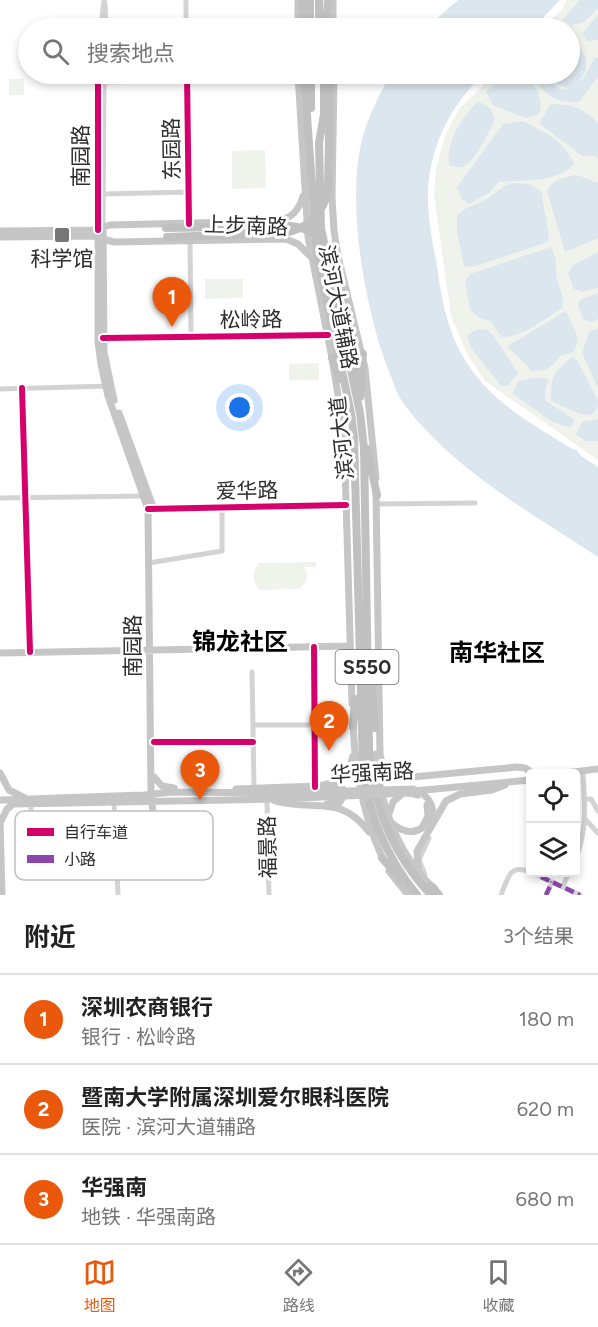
<!DOCTYPE html>
<html lang="zh">
<head>
<meta charset="utf-8">
<style>
	:root { --surface:#fff; --page:#f2f2f2; --text:#222; --muted:#767676; --line:#e0e0e0; --accent:#ea580c }
	body { margin:0; font-family:Figtree,"Noto Sans SC",sans-serif; background:var(--page); color:var(--text) }
	.controls { position:absolute; right:18px; bottom:18px; display:grid; overflow:hidden; border-radius:6px; box-shadow:0 3px 9px #0003 }
	.controls button { width:54px; height:54px; display:grid; place-items:center; padding:0; border:0; border-bottom:2px solid var(--line); background:var(--surface); color:var(--text); font:30px sans-serif }
	.you { position:absolute; left:240px; top:408px; width:21px; height:21px; margin:-15px; border:4px solid #fff; border-radius:50%; background:#1a73e8; box-shadow:0 0 0 9px #1a73e833 }
	.badge { display:grid; place-items:center; width:39px; height:39px; border-radius:50%; background:var(--accent); color:#fff; font-size:20px; font-weight:700 }
	.pin { position:absolute; translate:-50% -50px; filter:drop-shadow(0 2px 3px #0008) }
	.pin::after { content:''; position:absolute; top:32px; width:21px; height:18px; background:inherit; clip-path:polygon(0 0,100% 0,50% 100%) }
	.list { margin:0; padding:0; list-style:none }
	h2 { display:flex; justify-content:space-between; align-items:center; height:78px; margin:0; padding:0 24px; font-size:26px }
	h2 small { font-size:20px; font-weight:400; color:var(--muted) }
	.list li { display:grid; grid-template-columns:39px 1fr auto; gap:18px; align-items:center; box-sizing:border-box; height:90px; padding:0 24px; border-top:2px solid var(--line) }
	.list b { display:block; font-size:22px; white-space:nowrap }
	.list p { margin:0; font-size:20px; white-space:nowrap; color:var(--muted) }
	.list em { font-size:20px; font-style:normal; color:var(--muted) }
	.icon { flex:none; width:33px; height:33px; fill:none; stroke:currentColor; stroke-width:2; stroke-linecap:round; stroke-linejoin:round }
	.map { position:relative; flex:none; width:598px; height:895px; overflow:hidden }
	.search { position:absolute; background:var(--surface); box-shadow:0 3px 9px #0003; left:18px; right:18px; top:18px; height:66px; display:flex; align-items:center; gap:15px; box-sizing:border-box; padding:0 21px; border-radius:33px; color:var(--muted); font-size:22px }
	.sheet { height:348px; background:var(--surface) }
	nav { display:flex; justify-content:space-around; align-items:center; box-sizing:border-box; height:84px; border-top:2px solid var(--line); background:var(--surface); font-size:16px; color:var(--muted) }
	nav a { display:grid; justify-items:center; gap:3px }
	nav .on { color:var(--accent) }
	.map>svg:first-child { display:block }
	.green { fill:#f0f3ec }
	.water { fill:#dbe6ee }
	.lines { fill:none; stroke-linecap:round; stroke-linejoin:round }
	.minor { stroke:#d3d3d3; stroke-width:5 }
	.major { stroke:#c6c6c6; stroke-width:7 }
	.highway { stroke:#c0c0c0; stroke-width:8 }
	.major-bridge { stroke:#c6c6c6; stroke-width:7 }
	.highway-bridge { stroke:#c0c0c0; stroke-width:8 }
	.quiet { stroke:#8e44ad; stroke-width:4.5; stroke-dasharray:9 4.5; stroke-linecap:butt }
	.cycleway-casing { stroke:#fff; stroke-width:10 }
	.cycleway { stroke:#d6006c; stroke-width:6 }
	.poi-dot { fill:#777; stroke:#fff; stroke-width:2 }
	.labels { text-anchor:middle; stroke-width:6; stroke-linejoin:round; paint-order:stroke }
	.shield { fill:#fff; stroke:#6d6d6d; stroke-width:1.5 }
	.shield-label { font-size:20px; font-weight:bold; fill:#2e2e2e }
	.street-label { font-size:21px; fill:#2e2e2e; stroke:#fff }
	.poi-label { font-size:21px; fill:#2e2e2e; stroke:#fff }
	.quarter-label { font-size:24px; font-weight:bold; fill:#000; stroke:#fff }
	.key { fill:#fff; stroke:#c0c0c0; stroke-width:1.5 }
	.key-label { font-size:16px; fill:#2e2e2e }
</style>
</head>
<body>
<div class="map">
<svg width="598" height="895" viewBox="0 0 598 895">
	<rect width="100%" height="100%" fill="#fff"/>
	<path class="green" d="M567,0H598V460L485,381L467,354L451,316L434,194L436,168L446,134L459,109L495,74H570V28H542L561,11Z
		M9,79H24V95H9Z
		M265,150L266,188L232,189V151Z
		M205,279H243V298L205,299Z
		M319,363V380H289V364Z
		M316,562V567H304C310,576 307,584 298,589L261,590C251,584 252,572 259,563Z"/>
	<path class="water" d="M458,0H560L533,28H426Z
		M580,0H598V8L584,22L572,25L562,20Z
		M598,15V40L587,41L582,34Z
		M570,37C582,49 594,63 580,80C577,83 571,86 568,89L584,78L595,57L598,58V77L579,102C550,102 547,95 530,74H544L560,90L568,89L556,83L549,74H570Z
		M391,74H484C450,105 427,151 428,199C428,221 433,244 437,266C442,303 449,339 471,369C496,405 537,427 574,450L576,449L581,456L598,467V557C542,520 472,480 426,430C417,421 407,409 400,398C395,389 392,378 388,369C365,309 346,203 362,140C368,116 379,95 391,74Z
		M505,74H526C535,87 545,98 539,114L527,118L517,115L493,105L486,92Z
		M478,101L490,108L495,119C490,130 477,157 467,164C461,169 455,167 449,165C446,140 462,118 478,101Z
		M551,104C574,105 582,107 598,123V159L594,156H582L539,123Z
		M522,121C541,129 567,143 574,164C559,183 522,180 499,182L490,192L469,204L462,199L457,187L503,124Z
		M575,175C585,176 590,182 598,182V238L565,252L547,191C552,180 563,178 575,175Z
		M513,183L530,184L541,191L549,236L548,242L472,267L464,266L457,232V216C465,206 477,205 488,198C499,192 500,186 513,183Z
		M551,247C558,260 555,266 557,279C560,289 564,297 563,308C548,317 519,339 501,337L491,322L477,316L470,309L465,281L470,274Z
		M598,252V288L582,292L574,289L568,274L572,266Z
		M598,293V319L592,322L584,320L578,307L580,300Z
		M566,311C572,326 584,338 572,353L561,355C552,367 548,371 532,371L507,346Z
		M598,328V388L582,353L589,332Z
		M486,329L493,335L518,373L508,386H501L471,348L467,336L475,330Z
		M572,357L577,360L598,401V406L592,415L580,414L551,401C550,378 554,371 572,357Z
		M539,377L549,380L545,391V400L575,420L570,428L551,421L512,393L519,381Z
		M598,419V441H585L576,434L582,422Z"/>
	<g class="lines">
		<path class="minor" d="M186,0V28
			M105,3L106,28
			M101,28L104,0
			M187,74L189,224
			M103,82L187,80
			M103,194L189,192
			M103,226L104,74
			M98,230V74
			M190,240L191,337
			M103,338L328,335
			M22,388L30,652
			M0,389L109,386
			M0,498L145,496
			M377,504L475,503
			M148,509L346,505
			M149,563L222,551V508
			M314,647L315,787
			M252,672L254,788
			M253,725H314
			M154,742H253
			M197,761V792
			M584,799H591L598,811
			M267,800L269,895
			M114,802L118,895
			M31,804V827
			M585,819L598,833
			M576,858C587,831 585,804 583,775
			M531,872L580,895
			M425,875L419,860L429,838
			M563,886L569,872
			M501,895C508,879 509,863 530,872
			M546,895L552,882"/>
		<path class="major" d="M298,0V28
			M333,0V28
			M298,74L308,237L332,358L344,432L352,704
			M334,76L332,198L334,231L338,256L365,368L376,478
			M103,226L104,352L114,400
			M100,228L110,225L277,221C292,219 299,210 303,196
			M98,230V342L101,364L108,396L148,509L151,794L155,832
			M0,231L101,230
			M0,237L92,236L101,239
			M103,239L114,242L286,239L298,244L310,256
			M119,413L152,504
			M376,492L380,754C382,768 389,776 402,778L517,767L525,768L534,774
			M0,653L350,646
			M353,724C355,772 363,817 384,861
			M376,754C378,801 399,858 435,889
			M0,773L9,790L25,798
			M557,774L598,769
			M154,777L162,786L174,788
			M236,789L320,786C339,781 348,777 353,756
			M414,791L530,780
			M0,800L144,795L173,792L279,793
			M275,801C313,812 340,793 369,832
			M327,804L340,802L344,795L342,788L329,786
			M389,814L393,802L403,793
			M0,820L2,895
			M0,823L7,809L13,804L279,799
			M392,823C401,831 411,835 422,828
			M418,867L417,851L446,801L460,794L492,790L505,785
			M389,871L408,895"/>
		<path class="highway" d="M303,0V28
			M310,0V28
			M319,0V28
			M326,28L328,0
			M304,74L317,255L351,413L354,437L363,769C369,816 387,858 417,895
			M311,74V108
			M324,74V114L319,143L321,228L360,413L364,448L369,747C372,803 392,854 431,895
			M355,351L359,381
			M332,358L340,379
			M360,397L363,354
			M367,449L377,495
			M372,687L375,728
			M353,727L355,699
			M382,858L401,880
			M431,886L439,895"/>
		<path class="major-bridge" d="M279,793L413,789C431,795 437,810 430,827
			M279,799L410,793L418,795
			M422,828L428,816L427,805"/>
		<path class="highway-bridge" d="M166,228L291,226C329,230 335,265 342,296C347,314 351,333 355,351
			M167,237L284,233C307,229 323,214 328,191L330,74"/>
		<path class="quiet" d="M541,877L580,895
			M546,895L552,882"/>
		<defs>
			<path id="cycleway" d="M187,74L189,224
				M98,230V74
				M103,338L328,335
				M22,388L30,652
				M148,509L346,505
				M314,647L315,787
				M154,742H253"/>
		</defs>
		<use href="#cycleway" class="cycleway-casing"/>
		<use href="#cycleway" class="cycleway"/>
	</g>
	<rect class="poi-dot" x="54" y="227" width="16" height="16" rx="3"/>
	<g class="labels">
		<rect class="shield" x="335.5" y="650" width="63" height="34" rx="4.5"/>
		<g class="shield-label">
			<text x="367" y="674">S550</text>
		</g>
		<g class="street-label">
			<text transform="translate(172 149) rotate(-91)" y="7">东园路</text>
			<text transform="translate(81 156) rotate(-90)" y="7">南园路</text>
			<text transform="translate(246 226) rotate(2)" y="7">上步南路</text>
			<text transform="translate(338 307) rotate(79)" y="7">滨河大道辅路</text>
			<text transform="translate(251 320) rotate(-1)" y="7">松岭路</text>
			<text transform="translate(342 438) rotate(-96)" y="7">滨河大道</text>
			<text transform="translate(247 491) rotate(-1)" y="7">爱华路</text>
			<text transform="translate(133 646) rotate(-90)" y="7">南园路</text>
			<text transform="translate(372 773) rotate(-3)" y="7">华强南路</text>
			<text transform="translate(268 847) rotate(-91)" y="7">福景路</text>
		</g>
		<g class="poi-label">
			<text x="62" y="266">科学馆</text>
		</g>
		<g class="quarter-label">
			<text x="240" y="650">锦龙社区</text>
			<text x="497" y="661">南华社区</text>
		</g>
	</g>
	<rect x="15" y="811" width="198" height="69" rx="9" class="key"/>
	<rect x="27" y="828" width="27" height="8" fill="#d6006c"/>
	<rect x="27" y="855" width="27" height="8" fill="#8e44ad"/>
	<g class="key-label">
		<text x="64" y="838">自行车道</text>
		<text x="64" y="865">小路</text>
	</g>
</svg>
<div class="controls">
<button><svg class="icon" aria-label="locate" viewBox="0 0 24 24"><circle cx="12" cy="12" r="6"/><path d="M12 2v4M12 18v4M2 12h4M18 12h4"/></svg></button>
<button><svg class="icon" aria-label="layers" viewBox="0 0 24 24"><path d="M12 4l9 5-9 5-9-5zM3 14l9 5 9-5"/></svg></button>
</div>
<div class="you"></div>
<div class="pin badge" style="left:172px;top:327px">1</div>
<div class="pin badge" style="left:329px;top:751px">2</div>
<div class="pin badge" style="left:200px;top:800px">3</div>
<div class="search"><svg class="icon" aria-label="search" viewBox="0 0 24 24"><circle cx="10" cy="10" r="6"/><path d="M15 15l6 6"/></svg>搜索地点</div>
</div>
<section class="sheet">
<h2>附近<small>3个结果</small></h2>
<ul class="list">
<li><span class="badge">1</span><div><b>深圳农商银行</b><p>银行 · 松岭路</p></div><em>180 m</em></li>
<li><span class="badge">2</span><div><b>暨南大学附属深圳爱尔眼科医院</b><p>医院 · 滨河大道辅路</p></div><em>620 m</em></li>
<li><span class="badge">3</span><div><b>华强南</b><p>地铁 · 华强南路</p></div><em>680 m</em></li>
</ul>
</section>
<nav>
<a class="on"><svg class="icon" aria-label="map" viewBox="0 0 24 24"><path d="M3 6l6-2 6 2 6-2v14l-6 2-6-2-6 2zM9 4v14M15 6v14"/></svg>地图</a>
<a><svg class="icon" aria-label="directions" viewBox="0 0 24 24"><path d="M12 3l9 9-9 9-9-9zM9 14v-3h6M13 9l2 2-2 2"/></svg>路线</a>
<a><svg class="icon" aria-label="saved" viewBox="0 0 24 24"><path d="M7 4h10v16l-5-4-5 4z"/></svg>收藏</a>
</nav>
</body>
</html>
